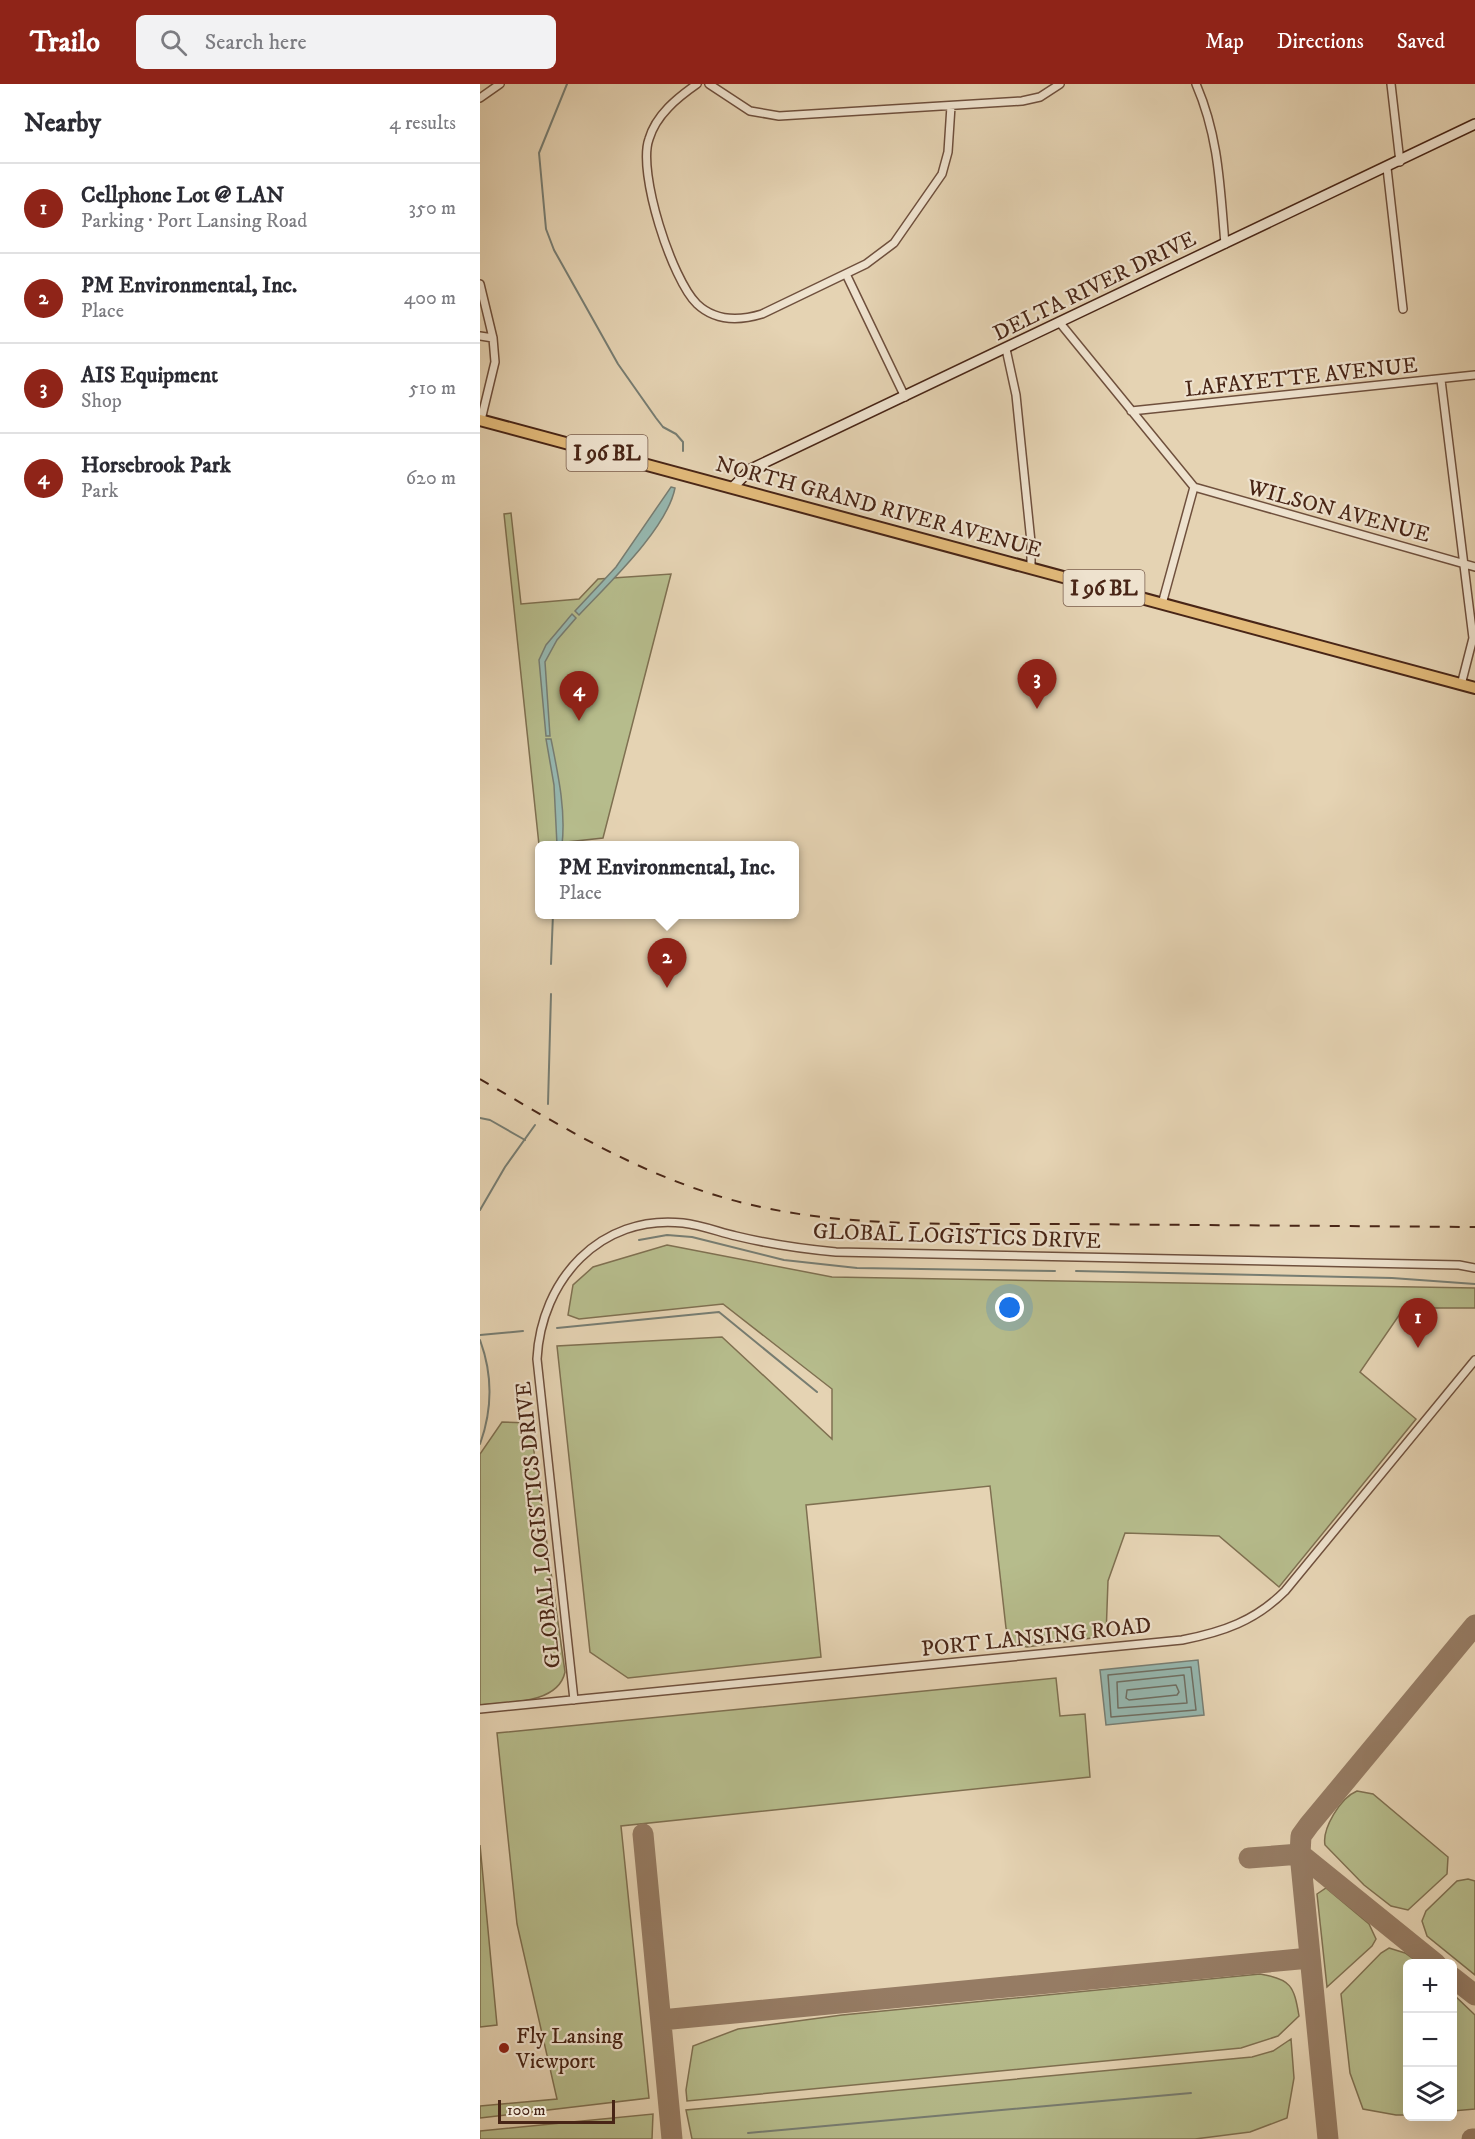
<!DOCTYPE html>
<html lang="en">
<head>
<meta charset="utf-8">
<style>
	:root { --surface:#fff; --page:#f2f2f3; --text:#2b2b33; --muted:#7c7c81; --line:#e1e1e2; --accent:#8f2418 }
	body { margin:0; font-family:"IM FELL DW Pica",serif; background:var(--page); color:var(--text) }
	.controls { position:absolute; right:18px; bottom:18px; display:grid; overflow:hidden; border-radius:9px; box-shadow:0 6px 24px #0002 }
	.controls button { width:54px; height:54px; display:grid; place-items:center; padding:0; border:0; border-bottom:2px solid var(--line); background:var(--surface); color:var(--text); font:30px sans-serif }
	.scale { position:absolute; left:18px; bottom:15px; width:117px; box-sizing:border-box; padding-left:6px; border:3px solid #482516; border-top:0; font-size:16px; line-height:21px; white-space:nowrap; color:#482516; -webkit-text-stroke:4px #eee2ce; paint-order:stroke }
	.you { position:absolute; left:530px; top:1224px; width:21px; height:21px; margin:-15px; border:4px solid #fff; border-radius:50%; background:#1a73e8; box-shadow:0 0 0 9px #1a73e833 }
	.badge { display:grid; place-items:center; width:39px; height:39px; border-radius:50%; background:var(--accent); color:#fff; font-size:20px; font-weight:700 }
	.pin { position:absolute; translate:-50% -50px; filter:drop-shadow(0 2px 3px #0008) }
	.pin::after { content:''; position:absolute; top:32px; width:21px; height:18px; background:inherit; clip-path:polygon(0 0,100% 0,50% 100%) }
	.popup { position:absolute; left:55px; top:757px; width:264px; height:78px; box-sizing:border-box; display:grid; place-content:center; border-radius:9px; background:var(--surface); filter:drop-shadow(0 2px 4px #0005); font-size:20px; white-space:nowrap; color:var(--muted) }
	.popup b { font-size:22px; color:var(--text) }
	.popup::after { content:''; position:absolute; left:50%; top:100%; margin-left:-12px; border:12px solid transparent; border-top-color:var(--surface) }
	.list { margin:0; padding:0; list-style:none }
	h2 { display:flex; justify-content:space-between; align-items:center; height:78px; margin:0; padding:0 24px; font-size:26px }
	h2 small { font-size:20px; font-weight:400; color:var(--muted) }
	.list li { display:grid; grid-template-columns:39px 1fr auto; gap:18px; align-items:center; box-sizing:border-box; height:90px; padding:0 24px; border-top:2px solid var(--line) }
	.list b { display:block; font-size:22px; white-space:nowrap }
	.list p { margin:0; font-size:20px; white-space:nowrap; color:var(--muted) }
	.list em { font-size:20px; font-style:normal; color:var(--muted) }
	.icon { flex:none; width:33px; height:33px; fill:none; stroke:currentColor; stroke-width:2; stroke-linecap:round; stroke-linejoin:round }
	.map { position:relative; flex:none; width:995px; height:2055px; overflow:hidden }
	header { display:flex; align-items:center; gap:36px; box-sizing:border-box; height:84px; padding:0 30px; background:var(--accent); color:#fff }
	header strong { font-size:28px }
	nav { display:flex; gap:33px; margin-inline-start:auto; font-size:21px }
	.search { width:420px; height:54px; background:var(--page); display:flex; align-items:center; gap:15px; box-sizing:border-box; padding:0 21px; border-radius:9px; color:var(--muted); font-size:22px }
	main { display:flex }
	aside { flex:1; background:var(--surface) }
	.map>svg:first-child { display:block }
	.green { fill:#b6bc8c; stroke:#7f7051; stroke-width:1.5 }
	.water { fill:#96b7af; stroke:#777d72; stroke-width:1.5 }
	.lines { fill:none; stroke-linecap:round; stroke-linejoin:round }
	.shore { stroke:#6f6e62; stroke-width:1.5 }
	.stream { stroke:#777d72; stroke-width:2 }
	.taxiway { stroke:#967c64; stroke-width:21 }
	.street-casing { stroke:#6f503d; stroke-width:10 }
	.secondary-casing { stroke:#482516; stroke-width:12 }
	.primary-casing { stroke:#482516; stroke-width:14 }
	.street { stroke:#eee2ce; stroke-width:7 }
	.secondary { stroke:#eee2ce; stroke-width:9 }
	.primary { stroke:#e2ba7a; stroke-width:10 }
	.rail { stroke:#482516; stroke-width:2; stroke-dasharray:10 10; stroke-linecap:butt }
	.poi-dot { fill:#8f2418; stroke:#eee2ce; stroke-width:2 }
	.labels { text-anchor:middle; stroke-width:4.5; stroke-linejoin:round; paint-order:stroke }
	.shield { fill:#eee2ce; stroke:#7a5e4d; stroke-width:1.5 }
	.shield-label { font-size:21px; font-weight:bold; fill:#482516 }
	.street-label { font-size:22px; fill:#482516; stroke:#eee2ce }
	.poi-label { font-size:22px; fill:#482516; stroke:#eee2ce; text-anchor:start }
</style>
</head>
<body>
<header>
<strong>Trailo</strong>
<div class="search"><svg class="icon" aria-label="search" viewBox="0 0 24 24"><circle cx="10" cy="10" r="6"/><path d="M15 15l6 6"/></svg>Search here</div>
<nav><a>Map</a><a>Directions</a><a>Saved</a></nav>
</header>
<main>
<aside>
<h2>Nearby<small>4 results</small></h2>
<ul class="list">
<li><span class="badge">1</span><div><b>Cellphone Lot @ LAN</b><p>Parking · Port Lansing Road</p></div><em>350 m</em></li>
<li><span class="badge">2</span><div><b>PM Environmental, Inc.</b><p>Place</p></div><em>400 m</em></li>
<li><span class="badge">3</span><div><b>AIS Equipment</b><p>Shop</p></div><em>510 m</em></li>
<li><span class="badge">4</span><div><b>Horsebrook Park</b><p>Park</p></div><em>620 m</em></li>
</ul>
</aside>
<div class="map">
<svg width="995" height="2055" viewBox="0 0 995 2055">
	<rect width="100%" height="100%" fill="#e5d3b3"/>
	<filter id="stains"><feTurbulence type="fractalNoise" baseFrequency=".00333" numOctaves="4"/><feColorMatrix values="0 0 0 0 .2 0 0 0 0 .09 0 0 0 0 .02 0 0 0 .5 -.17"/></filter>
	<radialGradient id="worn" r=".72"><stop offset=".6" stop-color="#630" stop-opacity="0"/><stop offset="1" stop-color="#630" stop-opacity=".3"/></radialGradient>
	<path class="green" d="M31,429L41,520L99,515L118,495L191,490L123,754L59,761L24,430Z
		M187,1161L352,1193L995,1204V1224H924L880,1288L936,1335L799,1503L739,1452L645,1449L628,1497L626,1552L547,1563L533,1560L526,1544L510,1402L326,1421L341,1573L148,1594L110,1568L77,1262L242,1253L352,1355V1305L243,1220L99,1235L88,1231L93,1201L113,1183Z
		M22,1338L50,1339L85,1588C78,1621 26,1618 0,1621V1370Z
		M576,1594L580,1632L605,1630L610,1693L141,1742L169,2014L0,2034V2022L77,2015L37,1840L17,1649Z
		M877,1707L893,1710L968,1773L967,1790L928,1826L911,1822L884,1801L845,1761C842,1745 860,1714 877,1707Z
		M0,1761L17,1941L0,1943Z
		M988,1795L995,1797V1891L947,1852L942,1837L946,1827L977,1797Z
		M846,1804L889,1840L896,1855L892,1862L847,1903L837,1810Z
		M909,1864L925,1869L939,1879L928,1880L927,2031H916L883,2025L870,1989L861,1910L901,1869Z
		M780,1890C811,1895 814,1902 819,1932L798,1952L761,1964L207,2017L206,2006L213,1962L258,1945L362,1931Z
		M973,1910L995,1931V2025L973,2027Z
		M811,1955L814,1994L807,2034L770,2048L715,2055H212L206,2026L772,1973L793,1967Z
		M173,2030L172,2055H0V2047Z"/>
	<path class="water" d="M191,403L195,404C187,445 128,500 99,531L95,527L136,483Z
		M92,530L96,534L77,556L65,578L70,652H66L59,576L66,561Z
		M66,655H71C78,690 86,726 82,761H77L74,701Z
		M718,1576L724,1631L626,1641L620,1586Z"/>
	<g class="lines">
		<path class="shore" d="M711,1583L716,1626L631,1633L628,1591Z
			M704,1591L707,1619L638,1624L637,1598Z
			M696,1601L699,1608L697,1611L649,1616L646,1614L647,1606Z"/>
		<path class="stream" d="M87,0L59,69L66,145L74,166L138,280L176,334L183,343L196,350L203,358V367
			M71,880L73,830
			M68,1020L71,910
			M0,1034L10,1036L45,1056
			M0,1126L25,1083L55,1041
			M159,1156L187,1151L212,1153L304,1176L377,1184L575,1187
			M596,1187L912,1194L995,1200
			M77,1244L239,1228L337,1308
			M0,1251L43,1247
			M0,1256C13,1291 13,1324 0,1360
			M268,2049L711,2009"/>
		<path class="taxiway" d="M163,1750L192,2055
			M769,1774L820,1770L848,2055
			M956,1880L820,1770L821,1752L829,1741L995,1541
			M972,1893L995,1911
			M181,1936L830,1874
			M992,2055H995"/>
		<defs>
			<path id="street" d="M217,0C197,14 176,31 169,55C157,88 192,196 217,220C235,237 259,237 282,230L386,180L414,159L462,90L468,68L471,22
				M229,0L270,27L299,32L542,17L560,13L580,0
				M716,0C739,53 740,103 745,160
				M911,0L920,78
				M0,14L20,0
				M907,84L923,225
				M366,190L425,313
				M0,200L13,254L15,278L1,336
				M580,239L714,403L995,483
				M0,252L13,254
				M526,265L536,311L551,458V484
				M961,296L993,554L981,601
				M651,327L995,291
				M682,520L714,403
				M94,1616L57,1275C61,1196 120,1130 203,1139C221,1141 239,1148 256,1152C289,1160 323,1165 356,1168L979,1181L995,1184
				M0,1625L702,1556C743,1548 775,1537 805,1507L995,1276"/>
			<path id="secondary" d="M253,403L271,385L995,40"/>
			<path id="primary" d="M0,336L995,604"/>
		</defs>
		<use href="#street" class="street-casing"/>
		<use href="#secondary" class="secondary-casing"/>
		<use href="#primary" class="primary-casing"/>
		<use href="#street" class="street"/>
		<use href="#secondary" class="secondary"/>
		<use href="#primary" class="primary"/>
		<path class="rail" d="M0,995C75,1039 151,1085 235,1111C347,1146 467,1139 583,1140C720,1141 858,1142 995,1143"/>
	</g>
	<circle class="poi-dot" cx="24" cy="1964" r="6"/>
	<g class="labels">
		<g class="shield">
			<rect x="86.5" y="351" width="81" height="36" rx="4.5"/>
			<rect x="583.5" y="486" width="81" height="36" rx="4.5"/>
		</g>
		<g class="shield-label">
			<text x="127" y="376">I 96 BL</text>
			<text x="624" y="511">I 96 BL</text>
		</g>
		<g class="street-label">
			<text transform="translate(614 201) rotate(-26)" y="8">DELTA RIVER DRIVE</text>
			<text transform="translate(821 292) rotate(-6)" y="8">LAFAYETTE AVENUE</text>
			<text transform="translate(399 422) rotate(15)" y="8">NORTH GRAND RIVER AVENUE</text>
			<text transform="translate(859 426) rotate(15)" y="8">WILSON AVENUE</text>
			<text transform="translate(477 1151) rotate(2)" y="8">GLOBAL LOGISTICS DRIVE</text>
			<text transform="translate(57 1441) rotate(-96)" y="8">GLOBAL LOGISTICS DRIVE</text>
			<text transform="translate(556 1552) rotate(-6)" y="8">PORT LANSING ROAD</text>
		</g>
		<g class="poi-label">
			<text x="36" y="1959">Fly Lansing<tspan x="36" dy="25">Viewport</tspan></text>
		</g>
	</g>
	<rect width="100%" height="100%" filter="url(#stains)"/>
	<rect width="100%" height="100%" fill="url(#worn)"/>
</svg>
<div class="controls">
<button>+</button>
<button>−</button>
<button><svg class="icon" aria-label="layers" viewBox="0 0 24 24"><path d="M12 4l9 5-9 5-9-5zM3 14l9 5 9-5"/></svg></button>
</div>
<div class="scale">100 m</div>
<div class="you"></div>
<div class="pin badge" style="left:938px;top:1264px">1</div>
<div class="pin badge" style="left:187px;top:904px">2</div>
<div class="popup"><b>PM Environmental, Inc.</b>Place</div>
<div class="pin badge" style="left:557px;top:625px">3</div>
<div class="pin badge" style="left:99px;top:637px">4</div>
</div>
</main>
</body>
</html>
